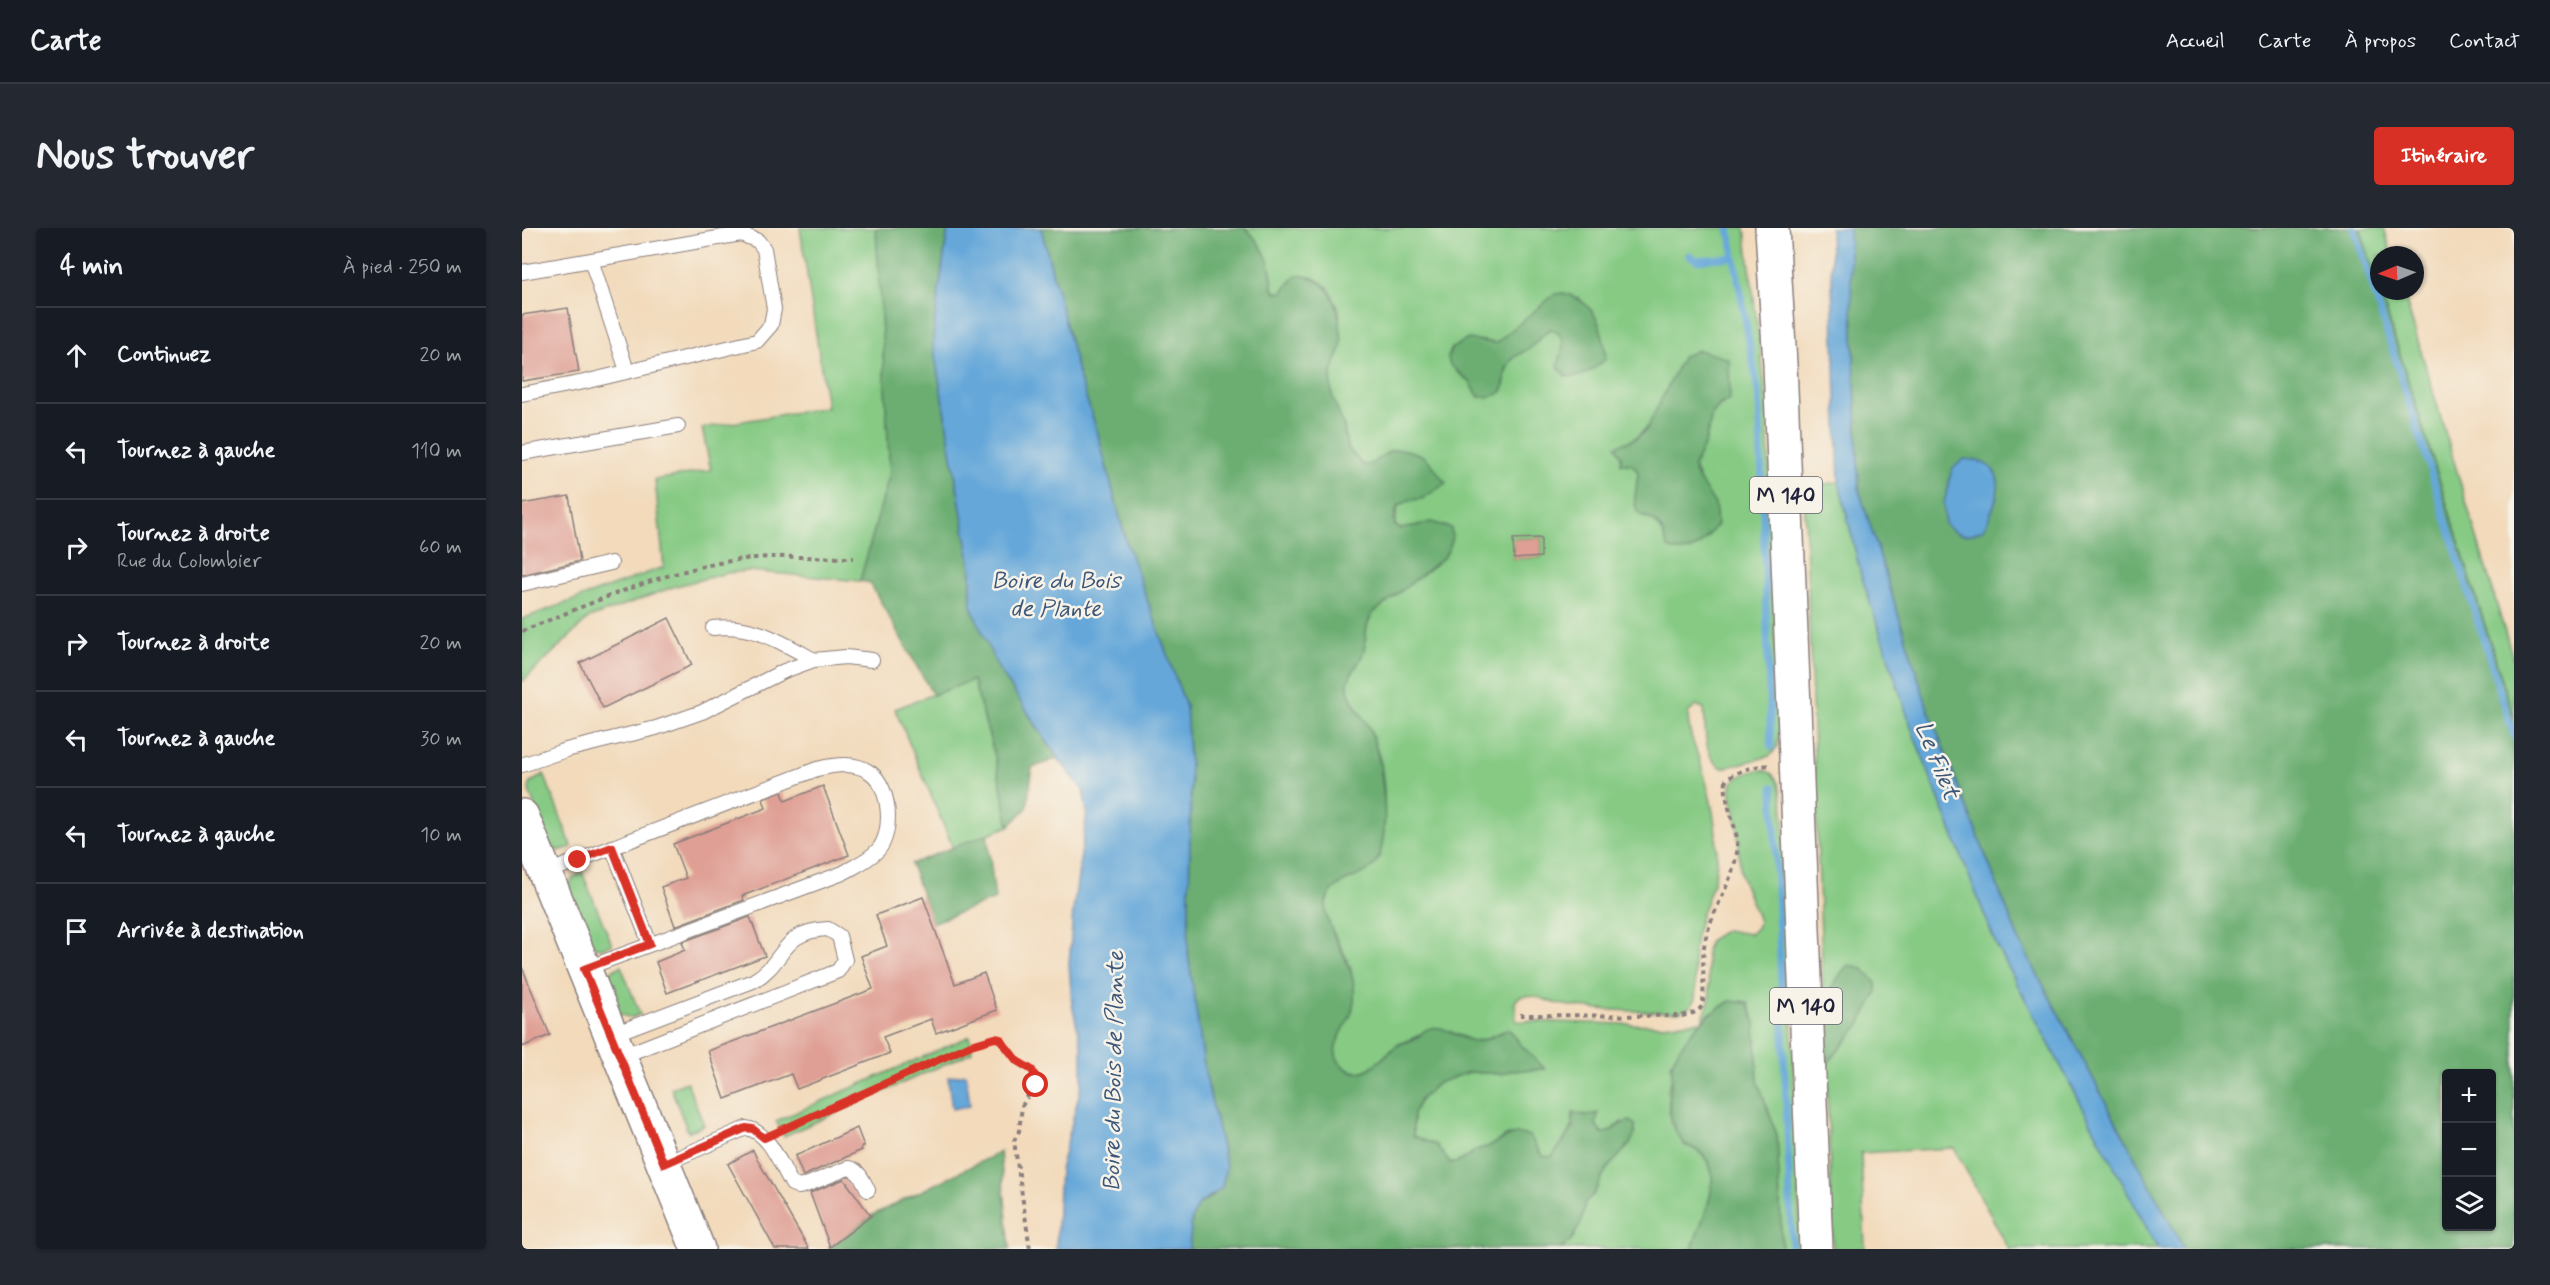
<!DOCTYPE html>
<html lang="fr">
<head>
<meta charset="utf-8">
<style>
	:root { --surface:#171b24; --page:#242831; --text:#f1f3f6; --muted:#9ea1a6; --line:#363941; --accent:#d93025 }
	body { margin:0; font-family:Mynerve,sans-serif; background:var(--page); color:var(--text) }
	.controls { position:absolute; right:18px; bottom:18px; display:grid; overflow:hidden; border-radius:6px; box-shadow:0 2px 4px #0004 }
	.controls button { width:54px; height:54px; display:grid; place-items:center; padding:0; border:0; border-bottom:2px solid var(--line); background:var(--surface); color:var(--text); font:30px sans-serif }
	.compass { position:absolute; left:1848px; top:18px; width:54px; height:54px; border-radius:50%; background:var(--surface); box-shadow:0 2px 4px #0004; rotate:268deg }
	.stop { position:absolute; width:18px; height:18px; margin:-14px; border:4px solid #d93025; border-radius:50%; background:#fff }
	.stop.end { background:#d93025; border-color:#fff; box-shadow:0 2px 6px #0008 }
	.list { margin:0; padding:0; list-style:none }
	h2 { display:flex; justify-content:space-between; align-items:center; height:78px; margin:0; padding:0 24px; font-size:26px }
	h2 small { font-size:20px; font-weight:400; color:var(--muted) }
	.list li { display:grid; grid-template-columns:39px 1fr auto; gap:18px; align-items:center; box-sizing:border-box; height:96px; padding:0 24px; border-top:2px solid var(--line) }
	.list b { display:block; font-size:22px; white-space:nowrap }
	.list p { margin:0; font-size:20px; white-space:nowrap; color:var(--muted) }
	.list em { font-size:20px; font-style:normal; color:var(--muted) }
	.icon { flex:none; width:33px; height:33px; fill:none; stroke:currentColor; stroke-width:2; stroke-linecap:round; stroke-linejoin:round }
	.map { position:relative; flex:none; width:1992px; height:1021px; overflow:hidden; border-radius:6px }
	header { display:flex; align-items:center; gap:36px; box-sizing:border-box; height:84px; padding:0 30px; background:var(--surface); border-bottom:2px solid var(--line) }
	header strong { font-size:28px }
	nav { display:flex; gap:33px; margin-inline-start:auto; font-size:21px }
	.intro { display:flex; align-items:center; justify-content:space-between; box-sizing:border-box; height:144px; padding:0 36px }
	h1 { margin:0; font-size:42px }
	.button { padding:15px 27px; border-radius:6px; background:var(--accent); color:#fff; font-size:21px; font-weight:700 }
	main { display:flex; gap:36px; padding:0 36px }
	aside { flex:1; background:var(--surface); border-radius:6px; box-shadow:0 2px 4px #0004 }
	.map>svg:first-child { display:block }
	.green { fill:#86ca84; stroke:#547660; stroke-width:1.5; fill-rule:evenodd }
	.forest { fill:#6cae72; stroke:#476856; stroke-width:1.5; fill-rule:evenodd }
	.water { fill:#65a7d9; stroke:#44648a; stroke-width:1.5 }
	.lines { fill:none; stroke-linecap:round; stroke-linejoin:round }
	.stream { stroke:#65a7d9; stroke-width:7 }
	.building { fill:#df9f94 }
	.lane-casing { stroke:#8a7e7b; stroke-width:16 }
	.secondary-casing { stroke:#8a7e7b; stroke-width:36 }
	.primary-casing { stroke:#8a7e7b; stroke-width:36 }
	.path { stroke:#8a7e7b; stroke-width:4; stroke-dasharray:4.5 4.5; stroke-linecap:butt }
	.lane { stroke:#fff; stroke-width:14 }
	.secondary { stroke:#fff; stroke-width:33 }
	.primary { stroke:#fff; stroke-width:33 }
	.route { stroke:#d93025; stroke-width:8 }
	.labels { text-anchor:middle; stroke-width:5; stroke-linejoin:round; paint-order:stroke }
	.shield { fill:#f7f3e8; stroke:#62616f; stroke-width:1.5 }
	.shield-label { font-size:21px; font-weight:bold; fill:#22223b }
	.water-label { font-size:24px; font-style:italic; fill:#3d577a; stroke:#f7f3e8 }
</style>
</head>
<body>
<header>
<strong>Carte</strong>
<nav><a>Accueil</a><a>Carte</a><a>À propos</a><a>Contact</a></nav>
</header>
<div class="intro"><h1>Nous trouver</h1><a class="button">Itinéraire</a></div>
<main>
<aside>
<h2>4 min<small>À pied · 250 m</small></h2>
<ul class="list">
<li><svg class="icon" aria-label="ahead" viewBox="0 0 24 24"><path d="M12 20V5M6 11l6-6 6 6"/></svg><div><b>Continuez</b></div><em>20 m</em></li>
<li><svg class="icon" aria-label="left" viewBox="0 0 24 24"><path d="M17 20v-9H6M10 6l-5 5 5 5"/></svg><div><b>Tournez à gauche</b></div><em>110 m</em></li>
<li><svg class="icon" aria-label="right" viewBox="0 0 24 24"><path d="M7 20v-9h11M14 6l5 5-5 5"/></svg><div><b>Tournez à droite</b><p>Rue du Colombier</p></div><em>60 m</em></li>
<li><svg class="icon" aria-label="right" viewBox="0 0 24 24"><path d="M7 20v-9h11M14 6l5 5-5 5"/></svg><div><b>Tournez à droite</b></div><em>20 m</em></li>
<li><svg class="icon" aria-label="left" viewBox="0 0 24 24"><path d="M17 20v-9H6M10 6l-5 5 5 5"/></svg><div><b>Tournez à gauche</b></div><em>30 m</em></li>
<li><svg class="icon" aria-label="left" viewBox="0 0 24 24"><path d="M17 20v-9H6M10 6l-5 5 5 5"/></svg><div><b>Tournez à gauche</b></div><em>10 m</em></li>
<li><svg class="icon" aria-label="arrive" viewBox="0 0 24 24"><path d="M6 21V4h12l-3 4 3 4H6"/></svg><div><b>Arrivée à destination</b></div></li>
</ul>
</aside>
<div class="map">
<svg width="1992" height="1021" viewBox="0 0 1992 1021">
	<rect width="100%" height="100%" fill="#f7f3e8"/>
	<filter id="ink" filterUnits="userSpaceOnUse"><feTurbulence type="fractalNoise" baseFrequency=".0167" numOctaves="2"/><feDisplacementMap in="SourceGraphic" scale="12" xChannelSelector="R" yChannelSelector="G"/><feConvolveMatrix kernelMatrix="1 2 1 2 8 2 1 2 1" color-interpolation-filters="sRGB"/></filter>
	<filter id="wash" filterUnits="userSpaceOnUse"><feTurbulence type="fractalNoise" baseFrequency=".008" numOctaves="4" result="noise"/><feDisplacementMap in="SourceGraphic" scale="24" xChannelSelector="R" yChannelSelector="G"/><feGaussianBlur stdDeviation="1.35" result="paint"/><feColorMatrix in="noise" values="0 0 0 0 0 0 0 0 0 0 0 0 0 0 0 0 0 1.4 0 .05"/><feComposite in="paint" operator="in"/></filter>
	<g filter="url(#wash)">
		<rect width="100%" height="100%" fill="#f2dabb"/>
		<path class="green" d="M278,0H354L368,245L338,353L227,343L205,345L154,358L67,390L0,454V391L142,339L133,252L189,242L180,200L305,179Z
			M723,0H1223L1245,174L1257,508L1255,519L1248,528L1201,540C1180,531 1184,498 1182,480L1174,478L1166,485C1166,505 1173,518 1179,537C1188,565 1195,599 1195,627C1196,659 1175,685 1173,716C1172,723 1171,731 1172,738C1173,759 1181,782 1152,784C1114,783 1074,783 1037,776C1021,773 1013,764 997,769L993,774L994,793L1139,797L1180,793L1188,770L1184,722L1188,712L1204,702L1228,706L1235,700L1237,694C1232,677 1223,663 1219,646C1216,628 1218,608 1214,590C1212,576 1206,569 1210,554C1222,545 1246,533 1255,553C1259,559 1259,569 1261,576L1279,1021H1260L1255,907L1236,854L1234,814L1230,785L1226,775L1220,773L1188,785L1165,810L1149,835L1150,850L1146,862L1148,894L1162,917C1214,933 1180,987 1170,1021H1039L1050,1011L1059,995L1063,974L1072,966L1084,942L1091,934L1099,894L1086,905H1080L1074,897L1051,895L1036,924L1030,930L1020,928L1008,908L985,907L966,919L956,921L936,935H928L914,917L891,908V886L898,872L916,855L947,844L980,846L987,843L1023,841L999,817L987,801L960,812L951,813L924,802L901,804C894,811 886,811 877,816C865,823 855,840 842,843C828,846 814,837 813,822C812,814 818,809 821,802C823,796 830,749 829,743C826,723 797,693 805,672C816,641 858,658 861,609C863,586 863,559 859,536C857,522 848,507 843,494C839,483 828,474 826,462C824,446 837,438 841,425C846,410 841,402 850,386L922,329L929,300L909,294L879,301L873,297L876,278C895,268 907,270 924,254L917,249L858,231L849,237H841L825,219L822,198L811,176L809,162L810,140L818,123L819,113L817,82L806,59L790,49L767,55L761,64L756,65L751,61C750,36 742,17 723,0ZM1056,69L1071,85L1037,139C1039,124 1048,108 1029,101C1020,105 1016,114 1008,120C1002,124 994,126 989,133C975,151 996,169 957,169L948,154L934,143L956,112L974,115ZM1202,174L1190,186L1183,215L1172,238L1178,254L1187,307L1178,314L1142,307L1132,293L1120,288L1113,272L1116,244L1110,236H1100L1099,228L1094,218C1111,214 1121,205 1131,191ZM1019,310V329L992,331V311Z
			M1838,0H1862L1870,27H1857V60Z
			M1858,63H1881L1992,434V490Z
			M1317,254L1339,347L1392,507L1474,716L1636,1021H1487L1432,920L1339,925L1343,1021H1311L1304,837L1337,798L1314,753L1302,787L1282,259Z
			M451,451L473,528L487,598L431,620L373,481Z
			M22,546L50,619L36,623L28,618L7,563L8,555Z
			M60,644L90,717L80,720L72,719L69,715L47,661L50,651Z
			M99,738L118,786L109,790L97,786L84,751L89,743Z
			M448,808L450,824L262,908L254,893Z
			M165,854L182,897L166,904L149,860Z"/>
		<path class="forest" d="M354,0H426L412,98L411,116L449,340V378L507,487L536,530L510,540L505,580L487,598L473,528L451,452L411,467L348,355L338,353L368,245Z
			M519,0H723C742,17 750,36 751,61L755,65L761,64L774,47C801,48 814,66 817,91C818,101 822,113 818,123C814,134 809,141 809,153C808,171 817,182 821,197C823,204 822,213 826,220C829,226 836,232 841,237C853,237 856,230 866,224C876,218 898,224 906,232C914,239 916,248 924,255L900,271L887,272L876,278L872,289L873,298L879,301L909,294L929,300C931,312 929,319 922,329L850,386C841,402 846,410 841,425C837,438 824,446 826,462C829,476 842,488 848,501C860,532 868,594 858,626C850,653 815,646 805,671C796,692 832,734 832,760C833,770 831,782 827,791C819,807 804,824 822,839C840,856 861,828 875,818C881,814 889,813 896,809C898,807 900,805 902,803C920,791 936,813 953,813C965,813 977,805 987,801L999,817L1023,841L987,843L980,846L947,844L916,855L898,872L891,886V908L914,917L928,935C940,935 945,929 954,922C958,920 963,920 968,918C985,910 988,902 1008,908L1020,928L1030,929L1050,901L1051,884L1065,888L1076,885L1074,897L1080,905C1091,905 1096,894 1108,893L1113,897V905L1108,916L1084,942L1072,966L1063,974L1059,995L1050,1011L1039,1021H667L670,990L677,976L691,968L704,938L683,844L666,725L669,556L664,479L604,313L574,199L558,152Z
			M1327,0H1838L1992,490V1021H1662L1496,710L1406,481L1337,262ZM1924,846H1970V998H1924Z
			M1042,65C1075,75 1081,100 1084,131C1071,142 1060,151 1043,148L1036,139C1039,124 1048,108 1029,101C1020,105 1016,114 1008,120C1002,124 994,126 989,133C974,151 996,169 957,169L948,154L928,137L926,129L930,120L946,111L974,115L1033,66Z
			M1176,122L1207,131L1208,172L1198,176L1190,186L1183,215L1172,238L1173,246L1193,276L1195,296C1182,315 1168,332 1145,319C1143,310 1140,298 1132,293C1126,288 1119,290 1115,283C1110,272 1116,256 1116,244L1110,236H1099V228L1094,218L1114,210L1124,202L1161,128Z
			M465,606L473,671L410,695L389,636Z
			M1326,737L1340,740L1354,755L1355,764L1337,798L1304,837C1303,802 1299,764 1326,737Z
			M1208,773L1226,775L1233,795L1236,854L1255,907L1260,1021H1170C1180,988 1214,933 1163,917C1146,896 1145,876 1150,851C1151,845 1148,838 1151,833C1163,807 1184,787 1208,773Z
			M478,924L488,1021H306L349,988Z"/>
		<path class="water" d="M426,0H519L558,152L574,199L604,313L664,479L669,556L666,725L683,844L704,938L700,960L677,976L670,990L667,1021H534L538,942L560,855V820L550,777L547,736L551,683L565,584L561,562L536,530L475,438L449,378V340L411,116L412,98Z
			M1308,0H1327L1337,262L1406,481L1496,710L1662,1021H1636L1474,716L1392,507L1339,347L1317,254Z
			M1442,231C1491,234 1477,269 1462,301C1446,309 1436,310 1423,296L1422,275L1430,241Z
			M444,846L448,878L430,881L426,849Z"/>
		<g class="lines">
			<path class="stream" d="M1207,0L1237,169L1249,519
				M1832,0L1992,508
				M1167,27L1175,32L1212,29
				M1251,559L1270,1021"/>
		</g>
		<g id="blocks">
			<path class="building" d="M46,80L57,144L0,153V87Z
				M47,268L58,333L0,347V276Z
				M1019,310V329L992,331L991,311Z
				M147,390L170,437L81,480L58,435Z
				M301,558L327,627L220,668L222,672L153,698L139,659L164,650L151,616L244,580L241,571L260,564L263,573Z
				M401,669L433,756L462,745L475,782L414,805L409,791L361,809L368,825L275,861L269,846L203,871L186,823L351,761L339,728L365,718L354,687Z
				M228,689L243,728L145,765L134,734L163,722L160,714Z
				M0,739L28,807L0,819Z
				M335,900L342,918L339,919L340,922L281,948L273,928Z
				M231,922L235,931L287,1021H253L206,936Z
				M322,951L349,988L308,1019L288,965Z"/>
		</g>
	</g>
	<g filter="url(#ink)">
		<use href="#blocks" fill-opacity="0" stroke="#8a7e7b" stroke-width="1.5"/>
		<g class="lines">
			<defs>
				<path id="lane" d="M69,32L105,143
					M0,44L219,6L236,13L242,21L252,81L249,97L235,113L62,154L0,166
					M0,225L156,198
					M0,356L89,335
					M191,400C230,395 259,414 292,432
					M0,537L44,522L134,500L180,484L262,443L292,432L324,429L350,432
					M90,619L128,716
					M23,645L295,541C312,537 333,533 349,545C368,559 372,604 356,622C347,632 333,638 321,645L62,741
					M89,807L231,753C265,734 257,703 306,701L317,708L323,732L316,743L98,829
					M142,936L224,900C247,903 259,938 270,956L277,959L284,957L326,940C338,942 341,953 346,962"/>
				<path id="secondary" d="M0,588L176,1021"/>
				<path id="primary" d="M1250,0L1258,136L1294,1021"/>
			</defs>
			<use href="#lane" class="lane-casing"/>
			<use href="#secondary" class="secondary-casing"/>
			<use href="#primary" class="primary-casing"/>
			<path class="path" d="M0,403C68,376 136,345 208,333C249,326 291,330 332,330
				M998,787L1160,788C1167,786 1176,785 1180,778C1183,773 1180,731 1182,719C1187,686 1210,657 1215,624C1218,600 1201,578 1204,552C1218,541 1233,538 1250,537
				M256,903L449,817L473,810L479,811L496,833L510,842L515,852L500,878L497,903L492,913L508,1021"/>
			<use href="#lane" class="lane"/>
			<use href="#secondary" class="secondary"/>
			<use href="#primary" class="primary"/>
		</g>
	</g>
	<g class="lines" filter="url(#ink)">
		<path class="route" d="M56,632L90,619L128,716L62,741L142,936L224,900L231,901L242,910L449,817L473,810L478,811L495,833L510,842L515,852L514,857"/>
	</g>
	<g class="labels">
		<g class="shield">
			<rect x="1228" y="249" width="72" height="36" rx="4.5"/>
			<rect x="1248" y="760" width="72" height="36" rx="4.5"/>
		</g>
		<g class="shield-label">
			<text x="1264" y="274">M 140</text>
			<text x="1284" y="785">M 140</text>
		</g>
		<g class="water-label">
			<text x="534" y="360">Boire du Bois<tspan x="534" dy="28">de Plante</tspan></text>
			<text transform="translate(1416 532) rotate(68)" y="8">Le Filet</text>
			<text transform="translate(591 843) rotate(-89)" y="8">Boire du Bois de Plante</text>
		</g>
	</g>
</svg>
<div class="controls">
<button>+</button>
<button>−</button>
<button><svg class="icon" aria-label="layers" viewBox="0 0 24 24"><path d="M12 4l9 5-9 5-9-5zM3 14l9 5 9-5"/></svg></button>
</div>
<svg class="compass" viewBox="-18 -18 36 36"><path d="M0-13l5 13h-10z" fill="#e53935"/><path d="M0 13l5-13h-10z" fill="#9ea1a6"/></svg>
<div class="stop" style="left:514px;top:857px"></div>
<div class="stop end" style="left:56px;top:632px"></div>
</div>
</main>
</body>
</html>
